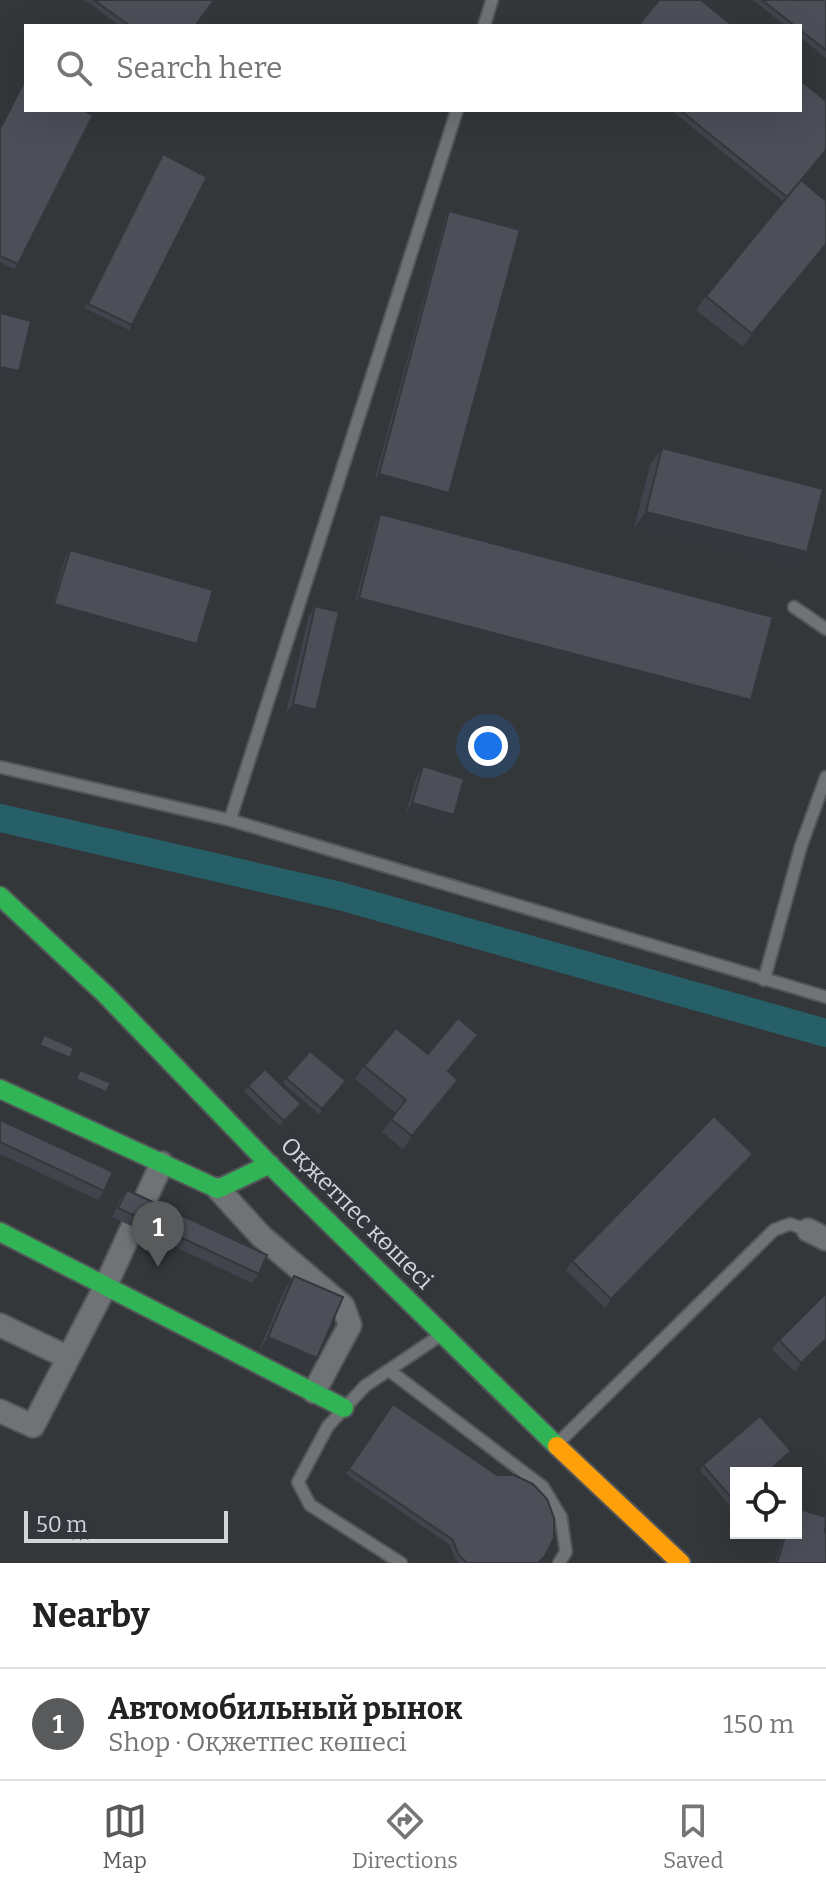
<!DOCTYPE html>
<html lang="en">
<head>
<meta charset="utf-8">
<style>
	:root { --surface:#fff; --page:#f2f2f2; --text:#222; --muted:#767676; --line:#e0e0e0; --accent:#585a5b }
	body { margin:0; font-family:Bitter,serif; background:var(--page); color:var(--text) }
	.controls { position:absolute; right:24px; bottom:24px; display:grid; overflow:hidden; border-radius:0px; box-shadow:0 8px 32px #0002 }
	.controls button { width:72px; height:72px; display:grid; place-items:center; padding:0; border:0; border-bottom:2px solid var(--line); background:var(--surface); color:var(--text); font:40px sans-serif }
	.scale { position:absolute; left:24px; bottom:20px; width:204px; box-sizing:border-box; padding-left:8px; border:4px solid #d2d5d9; border-top:0; font-size:22px; line-height:28px; white-space:nowrap; color:#d2d5d9; -webkit-text-stroke:6px #31373d; paint-order:stroke }
	.you { position:absolute; left:488px; top:746px; width:28px; height:28px; margin:-20px; border:6px solid #fff; border-radius:50%; background:#1a73e8; box-shadow:0 0 0 12px #1a73e833 }
	.badge { display:grid; place-items:center; width:52px; height:52px; border-radius:50%; background:var(--accent); color:#fff; font-size:26px; font-weight:700 }
	.pin { position:absolute; translate:-50% -66px; filter:drop-shadow(0 2px 4px #0008) }
	.pin::after { content:''; position:absolute; top:42px; width:28px; height:24px; background:inherit; clip-path:polygon(0 0,100% 0,50% 100%) }
	.list { margin:0; padding:0; list-style:none }
	h2 { display:flex; justify-content:space-between; align-items:center; height:104px; margin:0; padding:0 32px; font-size:34px }
	h2 small { font-size:26px; font-weight:400; color:var(--muted) }
	.list li { display:grid; grid-template-columns:52px 1fr auto; gap:24px; align-items:center; box-sizing:border-box; height:112px; padding:0 32px; border-top:2px solid var(--line) }
	.list b { display:block; font-size:30px; white-space:nowrap }
	.list p { margin:0; font-size:26px; white-space:nowrap; color:var(--muted) }
	.list em { font-size:26px; font-style:normal; color:var(--muted) }
	.icon { flex:none; width:44px; height:44px; fill:none; stroke:currentColor; stroke-width:2; stroke-linecap:round; stroke-linejoin:round }
	.map { position:relative; flex:none; width:826px; height:1563px; overflow:hidden }
	.search { position:absolute; background:var(--surface); box-shadow:0 8px 32px #0002; left:24px; right:24px; top:24px; height:88px; display:flex; align-items:center; gap:20px; box-sizing:border-box; padding:0 28px; border-radius:0px; color:var(--muted); font-size:30px }
	.sheet { height:216px; background:var(--surface) }
	nav { display:flex; justify-content:space-around; align-items:center; box-sizing:border-box; height:112px; border-top:2px solid var(--line); background:var(--surface); font-size:22px; color:var(--muted) }
	nav a { display:grid; justify-items:center; gap:4px }
	nav .on { color:var(--accent) }
	.map>svg:first-child { display:block }
	.lines { fill:none; stroke-linecap:round; stroke-linejoin:round }
	.canal { stroke:#265f67; stroke-width:28 }
	.lane-casing { stroke:#535659; stroke-width:15 }
	.street-casing { stroke:#535659; stroke-width:26 }
	.fast-casing { stroke:#535659; stroke-width:22 }
	.slow-casing { stroke:#535659; stroke-width:22 }
	.lane { stroke:#707376; stroke-width:11 }
	.street { stroke:#707376; stroke-width:22 }
	.fast { stroke:#30b455; stroke-width:18 }
	.slow { stroke:#ff9f0a; stroke-width:18 }
	.wall { fill:#41444c }
	.shaded-wall { fill:#35373e }
	.building { fill:#4c4f58; stroke:#35373e; stroke-width:2 }
	.labels { text-anchor:middle; stroke-width:7; stroke-linejoin:round; paint-order:stroke }
	.street-label { font-size:24px; fill:#d2d5d9; stroke:#31373d }
</style>
</head>
<body>
<div class="map">
<svg width="826" height="1563" viewBox="0 0 826 1563">
	<rect width="100%" height="100%" fill="#34373a"/>
	<g class="lines">
		<path class="canal" d="M0,818L340,896L826,1033"/>
		<defs>
			<path id="lane" d="M484,26L492,0
				M794,607L826,629
				M0,767L230,820L826,997
				M230,820L457,110
				M764,980L801,846L826,777
				M390,1371L543,1487L561,1517L566,1552L559,1563
				M558,1443L774,1230L790,1224L808,1230
				M401,1563L310,1505L298,1482L328,1426L365,1386L438,1337"/>
			<path id="street" d="M218,1189L261,1236L343,1306L350,1325L314,1392
				M808,1230L826,1239
				M0,1325L67,1357
				M0,1411L33,1426L105,1287L162,1163"/>
			<path id="fast" d="M0,896L105,994L271,1166L557,1446
				M0,1089L218,1189L270,1164
				M0,1232L344,1408"/>
			<path id="slow" d="M557,1446L681,1563"/>
		</defs>
		<use href="#lane" class="lane-casing"/>
		<use href="#street" class="street-casing"/>
		<use href="#fast" class="fast-casing"/>
		<use href="#slow" class="slow-casing"/>
		<use href="#lane" class="lane"/>
		<use href="#street" class="street"/>
		<use href="#fast" class="fast"/>
		<use href="#slow" class="slow"/>
	</g>
	<path class="wall" d="M85,0H214L195,26H120Z
		M753,0H826V58L800,37V26H786Z
		M25,80L18,264L14,269L0,262V128Z
		M671,110H800L802,181L826,201V246L743,347L696,310L706,296L783,201Z
		M163,154L132,325L129,330L85,308Z
		M449,211V493L446,498L375,478L446,216Z
		M662,448L795,569L634,528L650,465Z
		M380,514L748,705L355,602L377,519Z
		M70,550L194,649L51,609L66,555Z
		M315,606L309,719L286,713L309,616Z
		M423,766L447,824L406,812L417,776Z
		M478,1035L449,1072L458,1080L449,1093L403,1149L382,1132L396,1113L355,1079L364,1066L428,1054Z
		M286,1078L346,1081L319,1114L283,1083Z
		M248,1086L301,1104L280,1126L244,1091Z
		M0,1120L104,1191L98,1200L0,1154Z
		M753,1154L746,1163L605,1308L566,1270L572,1261Z
		M127,1190L259,1274L252,1283L112,1217L120,1199Z
		M294,1276L317,1358L308,1371L259,1350L285,1289Z
		M826,1293V1341L795,1372L772,1350L779,1340Z
		M393,1404L540,1563H459L455,1559L450,1545L346,1474Z
		M791,1451L788,1456L736,1473V1501L730,1506L700,1470L703,1465Z
		M825,1532L826,1563H775L784,1533Z"/>
	<path class="shaded-wall" d="M826,244V246L743,347L752,334Z
		M0,367L19,371L15,376L0,372Z
		M379,474L449,493L446,498L375,478Z
		M646,512L807,552L795,569L634,528Z
		M359,598L751,700L748,705L355,602Z
		M54,604L197,644L194,649L51,609Z
		M293,704L316,710L309,719L286,713Z
		M412,803L454,815L447,824L406,812Z
		M478,1035L469,1048L439,1084L448,1071Z
		M40,1045L70,1058L67,1062L37,1050Z
		M76,1079L106,1092L103,1097L73,1084Z
		M458,1080L449,1093L403,1149L412,1136Z
		M753,1154L746,1163L605,1308L611,1299Z
		M268,1337L317,1358L308,1371L259,1350Z
		M826,1339V1341L795,1372L801,1363Z
		M791,1451L788,1456L768,1473H766Z"/>
	<path class="building" d="M94,0H214L195,26H130Z
		M659,0H701L733,26H638Z
		M762,0H826V50L800,30V26H795Z
		M25,80L26,81V110H83L93,115L18,264L0,256V129Z
		M800,80L826,101V150L787,197L680,110H800Z
		M163,154L207,177L132,325L88,304Z
		M801,180L826,201V244L752,334L706,296Z
		M449,211L520,230L449,493L379,474Z
		M0,313L31,321L19,371L0,367Z
		M662,448L823,489L807,552L646,512Z
		M380,514L773,617L751,700L359,598Z
		M70,550L213,590L197,644L54,604Z
		M315,606L339,612L316,710L293,704Z
		M423,766L464,779L454,815L412,803Z
		M458,1018L478,1035L448,1071L458,1080L412,1136L391,1119L406,1100L364,1066L396,1028L428,1054Z
		M44,1035L74,1048L70,1058L40,1045Z
		M310,1051L346,1081L322,1109L286,1078Z
		M265,1069L301,1104L284,1121L248,1086Z
		M80,1070L111,1083L106,1092L76,1079Z
		M714,1116L753,1154L611,1299L572,1261Z
		M0,1120L113,1172L104,1191L0,1142Z
		M127,1190L267,1255L259,1274L118,1208Z
		M294,1276L343,1297L317,1358L268,1337Z
		M826,1293V1339L801,1363L779,1340Z
		M393,1404L497,1475H514L533,1484L547,1499L554,1518V1538L545,1556L538,1563H467L458,1554L453,1540L349,1469Z
		M760,1416L791,1451L766,1473H736V1499L734,1501L703,1465Z
		M796,1508L826,1517L825,1532L826,1533V1563H777L786,1533H796Z"/>
	<g class="labels">
		<g class="street-label">
			<text transform="translate(357 1213) rotate(45)" y="8">Оқжетпес көшесі</text>
		</g>
	</g>
</svg>
<div class="controls">
<button><svg class="icon" aria-label="locate" viewBox="0 0 24 24"><circle cx="12" cy="12" r="6"/><path d="M12 2v4M12 18v4M2 12h4M18 12h4"/></svg></button>
</div>
<div class="scale">50 m</div>
<div class="you"></div>
<div class="pin badge" style="left:158px;top:1267px">1</div>
<div class="search"><svg class="icon" aria-label="search" viewBox="0 0 24 24"><circle cx="10" cy="10" r="6"/><path d="M15 15l6 6"/></svg>Search here</div>
</div>
<section class="sheet">
<h2>Nearby<small></small></h2>
<ul class="list">
<li><span class="badge">1</span><div><b>Автомобильный рынок</b><p>Shop · Оқжетпес көшесі</p></div><em>150 m</em></li>
</ul>
</section>
<nav>
<a class="on"><svg class="icon" aria-label="map" viewBox="0 0 24 24"><path d="M3 6l6-2 6 2 6-2v14l-6 2-6-2-6 2zM9 4v14M15 6v14"/></svg>Map</a>
<a><svg class="icon" aria-label="directions" viewBox="0 0 24 24"><path d="M12 3l9 9-9 9-9-9zM9 14v-3h6M13 9l2 2-2 2"/></svg>Directions</a>
<a><svg class="icon" aria-label="saved" viewBox="0 0 24 24"><path d="M7 4h10v16l-5-4-5 4z"/></svg>Saved</a>
</nav>
</body>
</html>
